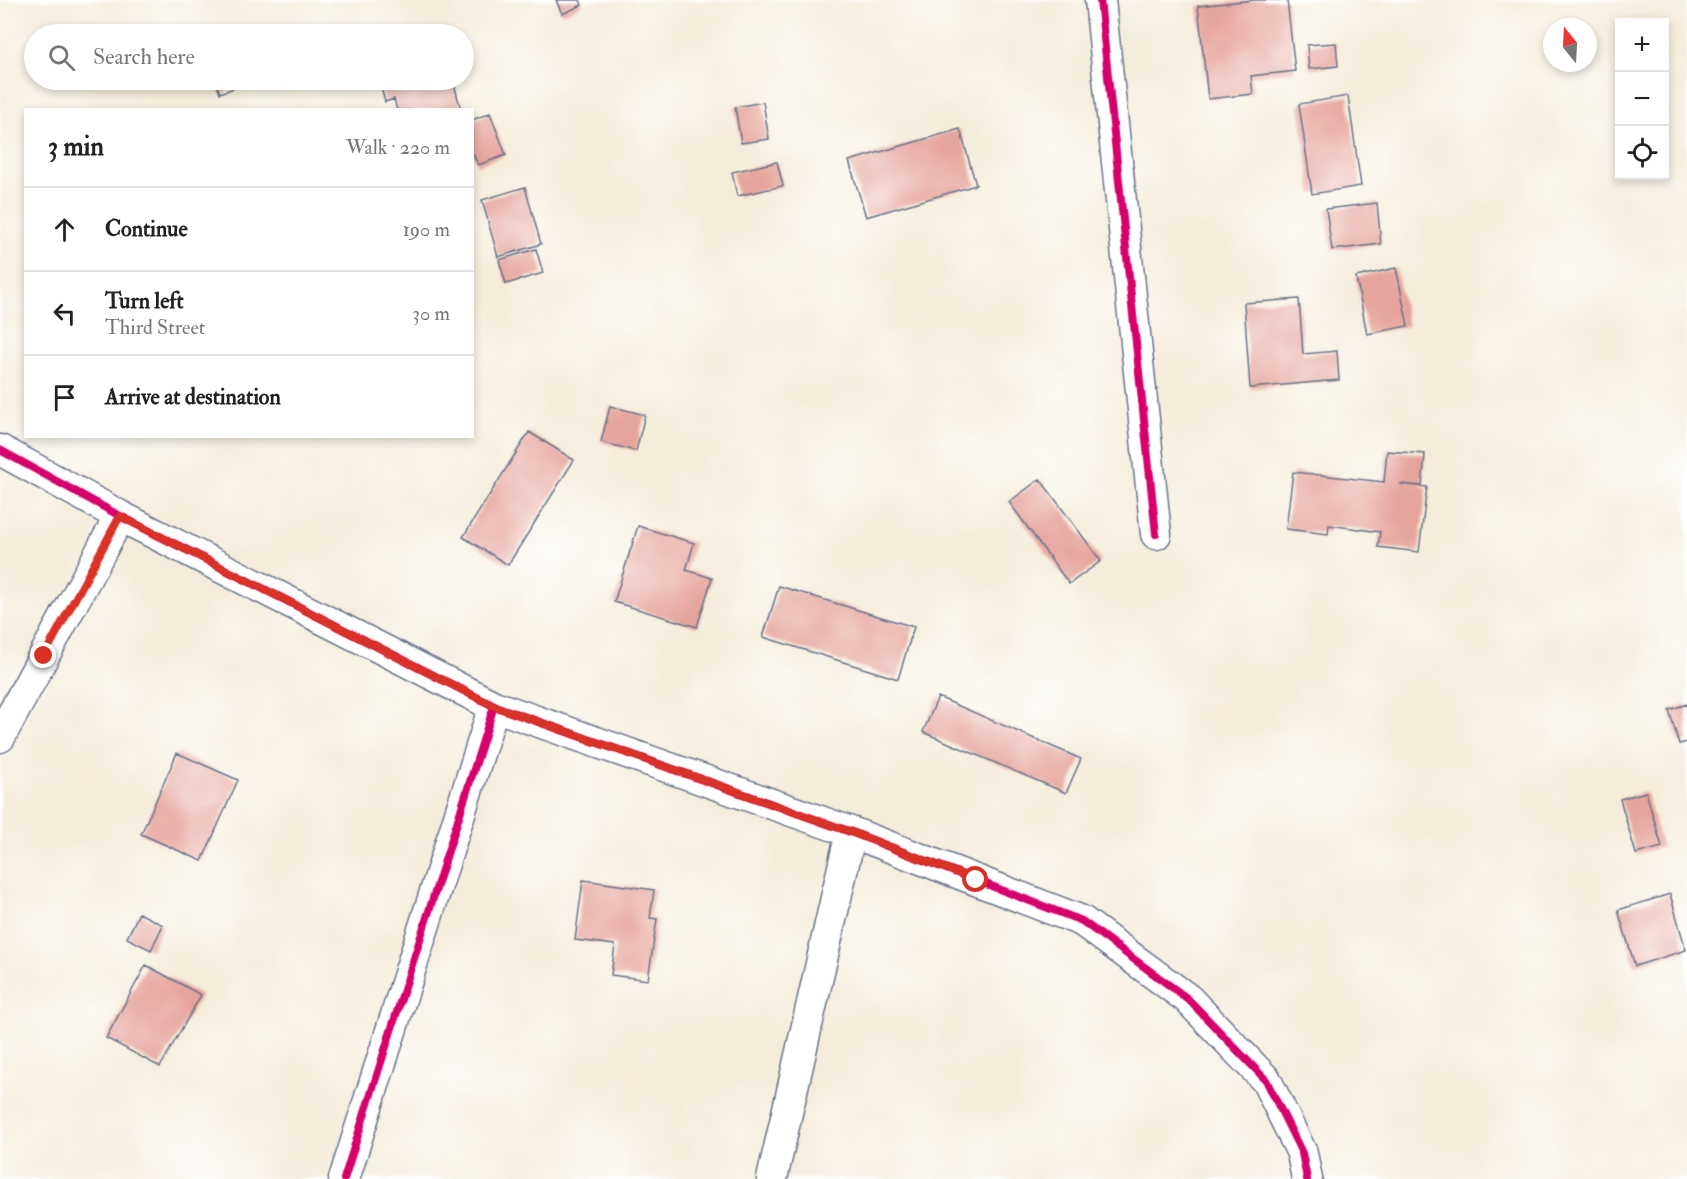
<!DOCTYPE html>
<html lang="en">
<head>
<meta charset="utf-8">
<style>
	:root { --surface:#fff; --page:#f2f2f2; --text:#222; --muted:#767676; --line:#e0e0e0 }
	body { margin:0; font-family:"IM FELL Double Pica",serif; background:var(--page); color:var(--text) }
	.controls { position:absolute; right:18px; top:18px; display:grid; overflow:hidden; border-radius:0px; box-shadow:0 3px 9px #0003 }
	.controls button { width:54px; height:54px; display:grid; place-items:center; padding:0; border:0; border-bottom:2px solid var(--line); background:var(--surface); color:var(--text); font:30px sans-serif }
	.compass { position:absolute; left:1543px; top:18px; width:54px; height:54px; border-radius:50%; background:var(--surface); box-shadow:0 3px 9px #0003; rotate:342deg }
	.stop { position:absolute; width:18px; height:18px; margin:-14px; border:4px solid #d93025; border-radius:50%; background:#fff }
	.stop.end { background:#d93025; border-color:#fff; box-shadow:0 2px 6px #0008 }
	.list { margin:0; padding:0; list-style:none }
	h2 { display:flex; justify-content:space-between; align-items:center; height:78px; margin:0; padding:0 24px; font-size:26px }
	h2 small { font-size:20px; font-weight:400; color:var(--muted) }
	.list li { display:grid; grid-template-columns:39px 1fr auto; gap:18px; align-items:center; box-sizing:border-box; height:84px; padding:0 24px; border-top:2px solid var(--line) }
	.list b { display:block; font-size:22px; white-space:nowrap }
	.list p { margin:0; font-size:20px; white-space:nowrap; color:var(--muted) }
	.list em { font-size:20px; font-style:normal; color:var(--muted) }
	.icon { flex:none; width:33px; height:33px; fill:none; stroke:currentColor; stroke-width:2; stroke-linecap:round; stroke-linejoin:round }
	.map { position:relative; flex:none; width:1687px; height:1179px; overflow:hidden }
	.search { position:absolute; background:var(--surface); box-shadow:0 3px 9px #0003; left:24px; top:24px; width:450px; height:66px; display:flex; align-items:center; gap:15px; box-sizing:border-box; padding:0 21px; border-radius:33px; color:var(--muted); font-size:22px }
	.panel { position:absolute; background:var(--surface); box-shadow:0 3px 9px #0003; left:24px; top:108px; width:450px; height:330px; border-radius:0px }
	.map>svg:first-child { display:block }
	.building { fill:#e6a59c }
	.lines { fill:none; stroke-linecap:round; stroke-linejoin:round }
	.minor-casing { stroke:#67728a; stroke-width:33 }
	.minor { stroke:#fff; stroke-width:30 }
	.cycleway-casing { stroke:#fff; stroke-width:11 }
	.cycleway { stroke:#d6006c; stroke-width:8 }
	.route { stroke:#d93025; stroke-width:8 }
</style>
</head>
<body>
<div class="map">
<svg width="1687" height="1179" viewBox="0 0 1687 1179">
	<rect width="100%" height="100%" fill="#fff"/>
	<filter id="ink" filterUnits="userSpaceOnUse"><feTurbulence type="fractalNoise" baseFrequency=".0167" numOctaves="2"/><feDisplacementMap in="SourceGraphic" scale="12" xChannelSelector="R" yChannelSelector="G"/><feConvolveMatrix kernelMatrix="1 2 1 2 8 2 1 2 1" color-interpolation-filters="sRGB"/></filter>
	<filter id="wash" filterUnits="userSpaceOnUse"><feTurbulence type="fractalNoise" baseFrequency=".008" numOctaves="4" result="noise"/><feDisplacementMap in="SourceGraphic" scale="24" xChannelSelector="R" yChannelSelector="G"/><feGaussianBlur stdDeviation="1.35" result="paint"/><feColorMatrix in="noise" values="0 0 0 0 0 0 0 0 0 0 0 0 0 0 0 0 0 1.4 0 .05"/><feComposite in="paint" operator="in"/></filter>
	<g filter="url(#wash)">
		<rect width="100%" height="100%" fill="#f5eddb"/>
		<g id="blocks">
			<path class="building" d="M556,0H580L582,5L562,14Z
				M1254,0H1287L1295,71L1251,76L1253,94L1208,99L1198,6Z
				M281,24L285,34H252Z
				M1336,43L1338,66L1309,69L1307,45Z
				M215,80H257L220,93Z
				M379,80H453L461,110H397L394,99L385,102Z
				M1348,96L1361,186L1312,194L1299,104Z
				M763,102L769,139L741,143L735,107Z
				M490,113L506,155L478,165L472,152V120Z
				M960,129L976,185L866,217L849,161Z
				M777,162L783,186L737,196L732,172Z
				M525,187L541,244L498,257L482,200Z
				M1377,203L1381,244L1332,250L1326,209Z
				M536,249L543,273L506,284L499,260Z
				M1396,268L1408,326L1367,334L1356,277Z
				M1299,299L1303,354L1337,351L1339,380L1250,388L1244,303Z
				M610,406L645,415L636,451L601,442Z
				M529,432L574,460L508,565L463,537Z
				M1387,451L1425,454L1422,486L1400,484L1427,487L1419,552L1378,547L1380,532L1329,525L1328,534L1286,529L1293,472L1384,482Z
				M1040,479L1101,561L1069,584L1009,502Z
				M638,526L694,543L686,570L712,578L697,627L614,602Z
				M779,586L914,627L898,679L763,637Z
				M938,697L1081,759L1066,793L923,732Z
				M1687,704V742L1679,744L1669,710Z
				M177,753L238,780L202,861L141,834Z
				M1646,792L1662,847L1636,854L1620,799Z
				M583,880L654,890L650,918L657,919L648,980L611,975L615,945L575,940Z
				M1670,894L1686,950L1635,966L1618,910Z
				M139,913L163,925L151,950L127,938Z
				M146,965L201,995L160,1067L106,1038Z"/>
		</g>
	</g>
	<g filter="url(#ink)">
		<use href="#blocks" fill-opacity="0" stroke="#67728a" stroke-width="1.5"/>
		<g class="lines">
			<defs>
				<path id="minor" d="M1100,0L1156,534
					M0,450L120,516L494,706L851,832L1082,921L1188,999L1266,1080L1302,1153L1307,1179
					M0,737L120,516
					M344,1179L494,706
					M772,1179L851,832"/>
			</defs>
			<use href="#minor" class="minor-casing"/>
			<use href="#minor" class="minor"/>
			<defs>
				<path id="cycleway" d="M1100,0L1156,534
					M0,450L120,516L494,706L851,832L1082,921L1188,999L1266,1080L1302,1153L1307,1179
					M344,1179L494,706"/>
			</defs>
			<use href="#cycleway" class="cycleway-casing"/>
			<use href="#cycleway" class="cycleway"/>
		</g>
	</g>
	<g class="lines" filter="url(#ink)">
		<path class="route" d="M44,656L120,516L494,706L851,832L976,880"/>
	</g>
</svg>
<div class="controls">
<button>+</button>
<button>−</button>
<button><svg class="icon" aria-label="locate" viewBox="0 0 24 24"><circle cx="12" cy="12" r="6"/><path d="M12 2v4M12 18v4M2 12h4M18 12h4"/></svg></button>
</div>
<svg class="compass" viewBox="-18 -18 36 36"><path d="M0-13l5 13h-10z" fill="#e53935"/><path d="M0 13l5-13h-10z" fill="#767676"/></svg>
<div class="stop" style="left:976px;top:880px"></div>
<div class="stop end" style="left:44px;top:656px"></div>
<div class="search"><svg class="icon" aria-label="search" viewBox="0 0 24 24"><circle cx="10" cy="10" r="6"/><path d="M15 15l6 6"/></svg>Search here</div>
<section class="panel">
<h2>3 min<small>Walk · 220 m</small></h2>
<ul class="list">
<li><svg class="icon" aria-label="ahead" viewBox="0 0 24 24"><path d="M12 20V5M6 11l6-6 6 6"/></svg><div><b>Continue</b></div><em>190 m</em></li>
<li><svg class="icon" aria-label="left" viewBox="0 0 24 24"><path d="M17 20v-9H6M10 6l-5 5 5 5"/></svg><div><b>Turn left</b><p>Third Street</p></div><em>30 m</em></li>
<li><svg class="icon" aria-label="arrive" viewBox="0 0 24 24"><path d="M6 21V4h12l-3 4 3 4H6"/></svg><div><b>Arrive at destination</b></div></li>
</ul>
</section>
</div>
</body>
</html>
